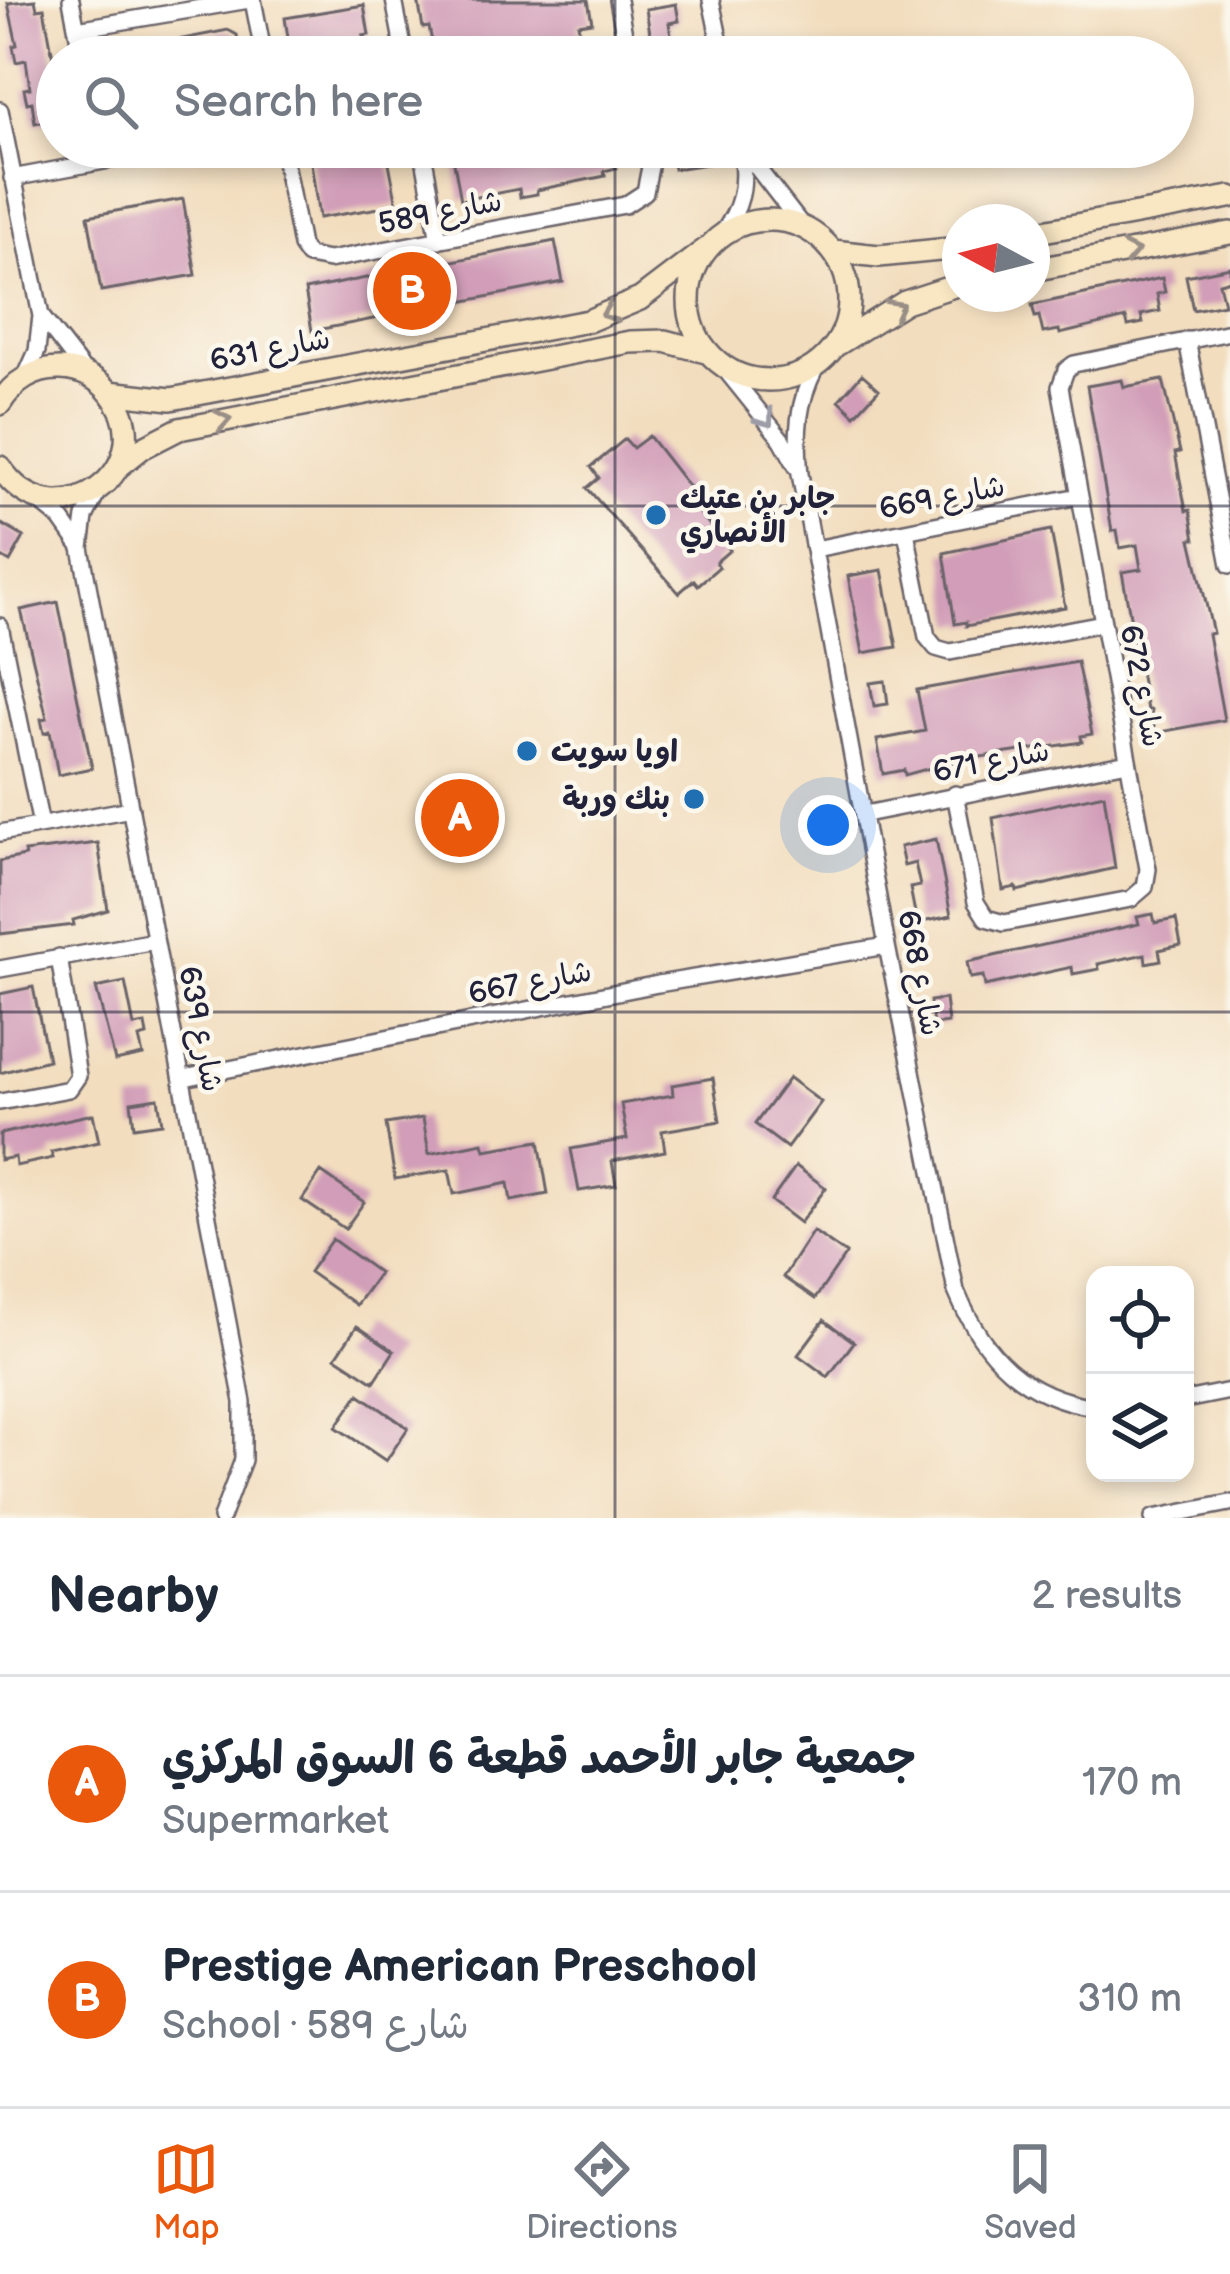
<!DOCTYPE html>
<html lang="en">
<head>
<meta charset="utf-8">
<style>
	:root { --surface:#fff; --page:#f6f6f7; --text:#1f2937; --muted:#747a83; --line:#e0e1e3; --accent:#ea580c }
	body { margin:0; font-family:"Balsamiq Sans","Playpen Sans Arabic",sans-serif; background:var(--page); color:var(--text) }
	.controls { position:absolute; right:36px; bottom:36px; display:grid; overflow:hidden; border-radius:24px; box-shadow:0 6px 18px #0003 }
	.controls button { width:108px; height:108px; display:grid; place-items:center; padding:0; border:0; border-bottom:3px solid var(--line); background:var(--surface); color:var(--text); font:60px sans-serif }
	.compass { position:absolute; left:942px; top:204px; width:108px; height:108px; border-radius:50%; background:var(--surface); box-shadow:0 6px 18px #0003; rotate:277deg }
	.you { position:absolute; left:828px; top:825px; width:42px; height:42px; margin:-30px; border:9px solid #fff; border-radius:50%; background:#1a73e8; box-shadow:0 0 0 18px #1a73e833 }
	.badge { display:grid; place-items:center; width:78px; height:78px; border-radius:50%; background:var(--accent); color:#fff; font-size:39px; font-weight:700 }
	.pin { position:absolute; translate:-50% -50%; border:6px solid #fff; box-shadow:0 3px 12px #0006 }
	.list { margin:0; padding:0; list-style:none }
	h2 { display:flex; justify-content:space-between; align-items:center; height:156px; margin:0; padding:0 48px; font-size:51px }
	h2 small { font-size:39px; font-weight:400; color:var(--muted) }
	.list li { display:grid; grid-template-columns:78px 1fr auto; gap:36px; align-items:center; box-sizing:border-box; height:216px; padding:0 48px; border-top:3px solid var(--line) }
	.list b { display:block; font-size:45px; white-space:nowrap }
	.list p { margin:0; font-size:39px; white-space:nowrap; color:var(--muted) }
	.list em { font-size:39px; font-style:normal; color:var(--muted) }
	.icon { flex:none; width:66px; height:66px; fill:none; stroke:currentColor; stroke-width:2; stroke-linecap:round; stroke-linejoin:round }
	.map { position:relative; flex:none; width:1230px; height:1518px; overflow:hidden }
	.search { position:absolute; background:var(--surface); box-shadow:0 6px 18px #0003; left:36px; right:36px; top:36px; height:132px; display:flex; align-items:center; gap:30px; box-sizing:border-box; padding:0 42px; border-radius:66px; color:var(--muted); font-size:45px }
	.sheet { height:588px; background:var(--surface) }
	nav { display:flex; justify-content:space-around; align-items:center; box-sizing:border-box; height:168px; border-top:3px solid var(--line); background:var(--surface); font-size:33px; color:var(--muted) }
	nav a { display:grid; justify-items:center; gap:6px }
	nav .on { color:var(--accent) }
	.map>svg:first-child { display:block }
	.building { fill:#d19db8 }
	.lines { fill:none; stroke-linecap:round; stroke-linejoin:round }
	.street-casing { stroke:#6b6369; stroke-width:20 }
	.secondary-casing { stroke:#6b6369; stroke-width:26 }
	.street { stroke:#fff; stroke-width:15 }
	.secondary { stroke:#f9e7c3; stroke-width:21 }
	.oneway { stroke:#988e86 }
	.oneway2 { stroke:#9c9ca7 }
	.grid { fill:none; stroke:#22223b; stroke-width:3; stroke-opacity:0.55 }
	.poi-dot { fill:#1f6fb2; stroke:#fbf7ec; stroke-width:4.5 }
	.labels { text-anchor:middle; stroke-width:9; stroke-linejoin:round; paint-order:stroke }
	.street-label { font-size:30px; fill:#22223b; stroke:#fbf7ec }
	.poi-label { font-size:30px; font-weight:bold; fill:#22223b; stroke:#fbf7ec; text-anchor:start }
</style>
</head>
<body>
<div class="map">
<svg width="1230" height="1518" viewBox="0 0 1230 1518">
	<rect width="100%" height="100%" fill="#fbf7ec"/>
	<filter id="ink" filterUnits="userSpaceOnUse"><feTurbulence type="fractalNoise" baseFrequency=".00833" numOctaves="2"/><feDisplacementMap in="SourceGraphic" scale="24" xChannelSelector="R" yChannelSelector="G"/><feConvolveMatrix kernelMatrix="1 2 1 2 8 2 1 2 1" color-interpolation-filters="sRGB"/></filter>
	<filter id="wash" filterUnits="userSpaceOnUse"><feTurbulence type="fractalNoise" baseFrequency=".004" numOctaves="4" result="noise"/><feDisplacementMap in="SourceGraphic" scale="48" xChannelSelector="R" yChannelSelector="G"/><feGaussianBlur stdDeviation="2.7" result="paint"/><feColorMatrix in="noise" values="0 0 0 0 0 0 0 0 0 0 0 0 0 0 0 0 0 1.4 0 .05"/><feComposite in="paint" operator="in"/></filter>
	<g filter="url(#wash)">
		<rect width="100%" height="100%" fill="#f2ddbe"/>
		<g id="blocks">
			<path class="building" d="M35,0L37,9L44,8L57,80V119L35,123L32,102L27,103L24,89L30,88L26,60L16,62L13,46L17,45L8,3Z
				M418,0H588L592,22L578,24L581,37L544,44L545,51L515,57H496L495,54L435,57L429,27L423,28Z
				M676,4L679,21L669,23L673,47L694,44L696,57H654L646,9Z
				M364,5L369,35L363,36L366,57H291L285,18Z
				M228,30L237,35L241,57H122V51Z
				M386,147L397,205L319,218L309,149Z
				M451,147H483L486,161L559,147H612L616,168L604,171L605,176L537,190V194L520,197L519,189L461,200Z
				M670,147H712L714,163L674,169Z
				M183,199L196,275L101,291L88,216Z
				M555,241L563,282L312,331L305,290Z
				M1230,267V280L1219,283L1224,304L1193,310L1186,276Z
				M1162,278L1165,292L1157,294L1160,311L1141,315L1143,323L1128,326L1126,318L1060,334L1059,330L1043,333L1039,316L1035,317L1032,305Z
				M862,374L879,389L855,415L839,400Z
				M1122,380L1124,387L1163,380L1180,452L1175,453L1186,511L1190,510L1195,539H1191L1213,633L1208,634L1224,720L1155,733L1151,710H1147L1122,572L1141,569L1137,545L1120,548L1117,530L1112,531L1087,386Z
				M649,436L692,491L686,496L730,550L716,562L719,567L698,585L694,580L679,593L587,488L599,478L591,467L625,439L633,448Z
				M0,523L24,537L10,562L0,556Z
				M1051,530L1065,607L966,626V622L955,624L944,553Z
				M882,570L897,647L863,653L848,576Z
				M58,602L92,768L58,775L50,731L44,733L41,719L47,718L21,610Z
				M1077,662L1092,734L1081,736L1082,742L960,760L905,775L904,770L883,774L877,740L925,731L917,690Z
				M885,681L888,704L874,706L870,683Z
				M1104,794L1115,868L1017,891L1016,887L1003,890L993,818Z
				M936,839L951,916L917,923L910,888L920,886L915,863L904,866L900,847Z
				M98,843L108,910L73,920L74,925L0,934V861L25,856L24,852Z
				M1153,914L1155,923L1176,919L1181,945L1159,950L1161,960L1146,963L1145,954L1098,964L1099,969L1073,974L1072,967L985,986L983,976L970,978L967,962L1139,924L1137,917Z
				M125,982L134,1026L145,1024L147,1036L139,1038L143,1055L115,1061L96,988Z
				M33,987L48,1060L0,1073V994Z
				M945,999L948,1023L933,1025L930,1001Z
				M713,1078L720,1121L662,1131L665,1151L612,1161L616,1185L579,1191L571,1149L627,1139L621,1104L673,1095L672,1085Z
				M789,1078L821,1102L787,1148L755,1124Z
				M158,1098L162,1123L134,1127L131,1102Z
				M93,1114L99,1142L51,1152L53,1158L16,1166L15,1157L0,1160V1134Z
				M423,1118L429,1154L483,1143L485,1150L539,1141L548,1194L511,1201L508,1183L454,1194L449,1170L395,1179L386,1124Z
				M796,1166L826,1188L800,1223L771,1201Z
				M321,1172L364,1202L345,1229L302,1200Z
				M813,1231L846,1254L815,1299L783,1277Z
				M332,1239L379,1273L356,1305L309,1272Z
				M824,1320L854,1342L828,1377L798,1355Z
				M357,1326L394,1351L374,1382L336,1357Z
				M359,1394L408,1428L386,1461L336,1427Z"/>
		</g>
	</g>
	<g filter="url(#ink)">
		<use href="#blocks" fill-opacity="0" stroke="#6b6369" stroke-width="3"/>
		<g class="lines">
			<defs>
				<path id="street" d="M71,0L82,57
					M253,0L264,57
					M394,0L405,57
					M618,0L628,57
					M711,0L723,57
					M77,29L249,0
					M0,110L41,316L37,351L25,378
					M282,147L301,246L308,256L329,260L625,205L645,192L650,167L646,147
					M422,147L439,240
					M741,147L803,227
					M12,178L180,147
					M720,236C742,208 746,186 741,150
					M41,316L86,374
					M1187,340L1230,565
					M816,367C797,403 796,434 800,474L887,946L956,1291C983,1356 1024,1397 1095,1407
					M724,368L782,440L797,467
					M99,489L85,517L81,548L243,1402V1460L221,1518
					M40,502L61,519L80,546
					M906,532L927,637L936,648L950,652L1103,623
					M815,549L1079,496
					M0,626L41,825
					M955,794L976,902L986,918L1004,923L1131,899L1145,887L1148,869L1060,387L1066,370L1074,364L1230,332
					M865,814L1128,762
					M0,833L131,809
					M0,969L155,941
					M184,1078L658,984L887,946
					M0,1102L69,1089L78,1076L59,957
					M1185,1400L1230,1391
					M1153,1518L1230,1503"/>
				<path id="secondary" d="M689 300a80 80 0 1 1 160 0a80 80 0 1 1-160 0Z
					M1032,233L1230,197
					M833,251L879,256L960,248
					M1032,270L1230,233
					M838,344L905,302L960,284
					M109,392L171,399L588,321L640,299L706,249
					M0,404C13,382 35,368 61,369C80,370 98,378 110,393C168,464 57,552 0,467
					M118,467L142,448L179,429L630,342L665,341L706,352"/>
			</defs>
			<use href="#street" class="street-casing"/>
			<use href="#secondary" class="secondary-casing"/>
			<use href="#street" class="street"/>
			<use href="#secondary" class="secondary"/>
		</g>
		<defs><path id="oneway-chevron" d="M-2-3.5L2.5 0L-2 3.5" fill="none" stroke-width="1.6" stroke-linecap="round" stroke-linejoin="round" transform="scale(3)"/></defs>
		<g class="oneway">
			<use href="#oneway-chevron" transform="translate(1131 252) rotate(-11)"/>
			<use href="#oneway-chevron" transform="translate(896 308) rotate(-28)"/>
			<use href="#oneway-chevron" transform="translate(609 313) rotate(159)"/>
			<use href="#oneway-chevron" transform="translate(223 420) rotate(-11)"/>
		</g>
		<use class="oneway2" href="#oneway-chevron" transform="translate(766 419) rotate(53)"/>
	</g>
	<path class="grid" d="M615,0V57M615,147V1518M0,506H1230M0,1012H1230"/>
	<g class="poi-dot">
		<circle cx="656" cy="515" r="12"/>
		<circle cx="527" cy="751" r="12"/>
		<circle cx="694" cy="799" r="12"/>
	</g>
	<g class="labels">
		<g class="street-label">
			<text transform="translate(440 212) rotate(-11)" y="10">شارع 589</text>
			<text transform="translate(270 349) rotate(-11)" y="10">شارع 631</text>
			<text transform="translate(942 497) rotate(-11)" y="10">شارع 669</text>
			<text transform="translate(1142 686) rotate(79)" y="10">شارع 672</text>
			<text transform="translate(991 761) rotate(-11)" y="10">شارع 671</text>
			<text transform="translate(920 973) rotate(79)" y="10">شارع 668</text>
			<text transform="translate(530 982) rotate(-11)" y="10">شارع 667</text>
			<text transform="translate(201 1029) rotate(79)" y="10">شارع 639</text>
		</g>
		<g class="poi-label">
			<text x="680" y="508">جابر بن عتيك<tspan x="680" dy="34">الأنصاري</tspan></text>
			<text x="551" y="761">اويا سويت</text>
			<text x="670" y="809" text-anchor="end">بنك وربة</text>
		</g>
	</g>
</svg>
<div class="controls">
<button><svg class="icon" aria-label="locate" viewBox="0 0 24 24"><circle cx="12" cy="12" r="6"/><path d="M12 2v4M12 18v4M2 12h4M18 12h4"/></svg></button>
<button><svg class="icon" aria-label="layers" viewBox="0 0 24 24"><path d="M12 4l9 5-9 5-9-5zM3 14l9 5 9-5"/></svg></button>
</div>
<svg class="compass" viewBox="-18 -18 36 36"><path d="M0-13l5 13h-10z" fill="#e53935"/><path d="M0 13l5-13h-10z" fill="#747a83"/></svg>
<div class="you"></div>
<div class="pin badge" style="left:460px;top:818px">A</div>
<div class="pin badge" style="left:412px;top:291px">B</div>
<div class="search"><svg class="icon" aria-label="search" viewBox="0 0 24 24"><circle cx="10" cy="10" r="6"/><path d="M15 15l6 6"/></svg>Search here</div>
</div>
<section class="sheet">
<h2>Nearby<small>2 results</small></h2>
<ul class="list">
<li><span class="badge">A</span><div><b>جمعية جابر الأحمد قطعة 6 السوق المركزي</b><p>Supermarket</p></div><em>170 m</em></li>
<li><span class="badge">B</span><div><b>Prestige American Preschool</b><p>School · شارع 589</p></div><em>310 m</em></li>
</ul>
</section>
<nav>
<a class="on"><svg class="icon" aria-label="map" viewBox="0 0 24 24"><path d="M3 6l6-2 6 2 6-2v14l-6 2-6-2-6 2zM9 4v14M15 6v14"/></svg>Map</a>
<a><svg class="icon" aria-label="directions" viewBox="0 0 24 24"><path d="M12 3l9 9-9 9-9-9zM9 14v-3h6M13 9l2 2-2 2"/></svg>Directions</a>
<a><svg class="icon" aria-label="saved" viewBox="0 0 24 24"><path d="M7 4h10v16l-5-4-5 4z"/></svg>Saved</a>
</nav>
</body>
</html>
